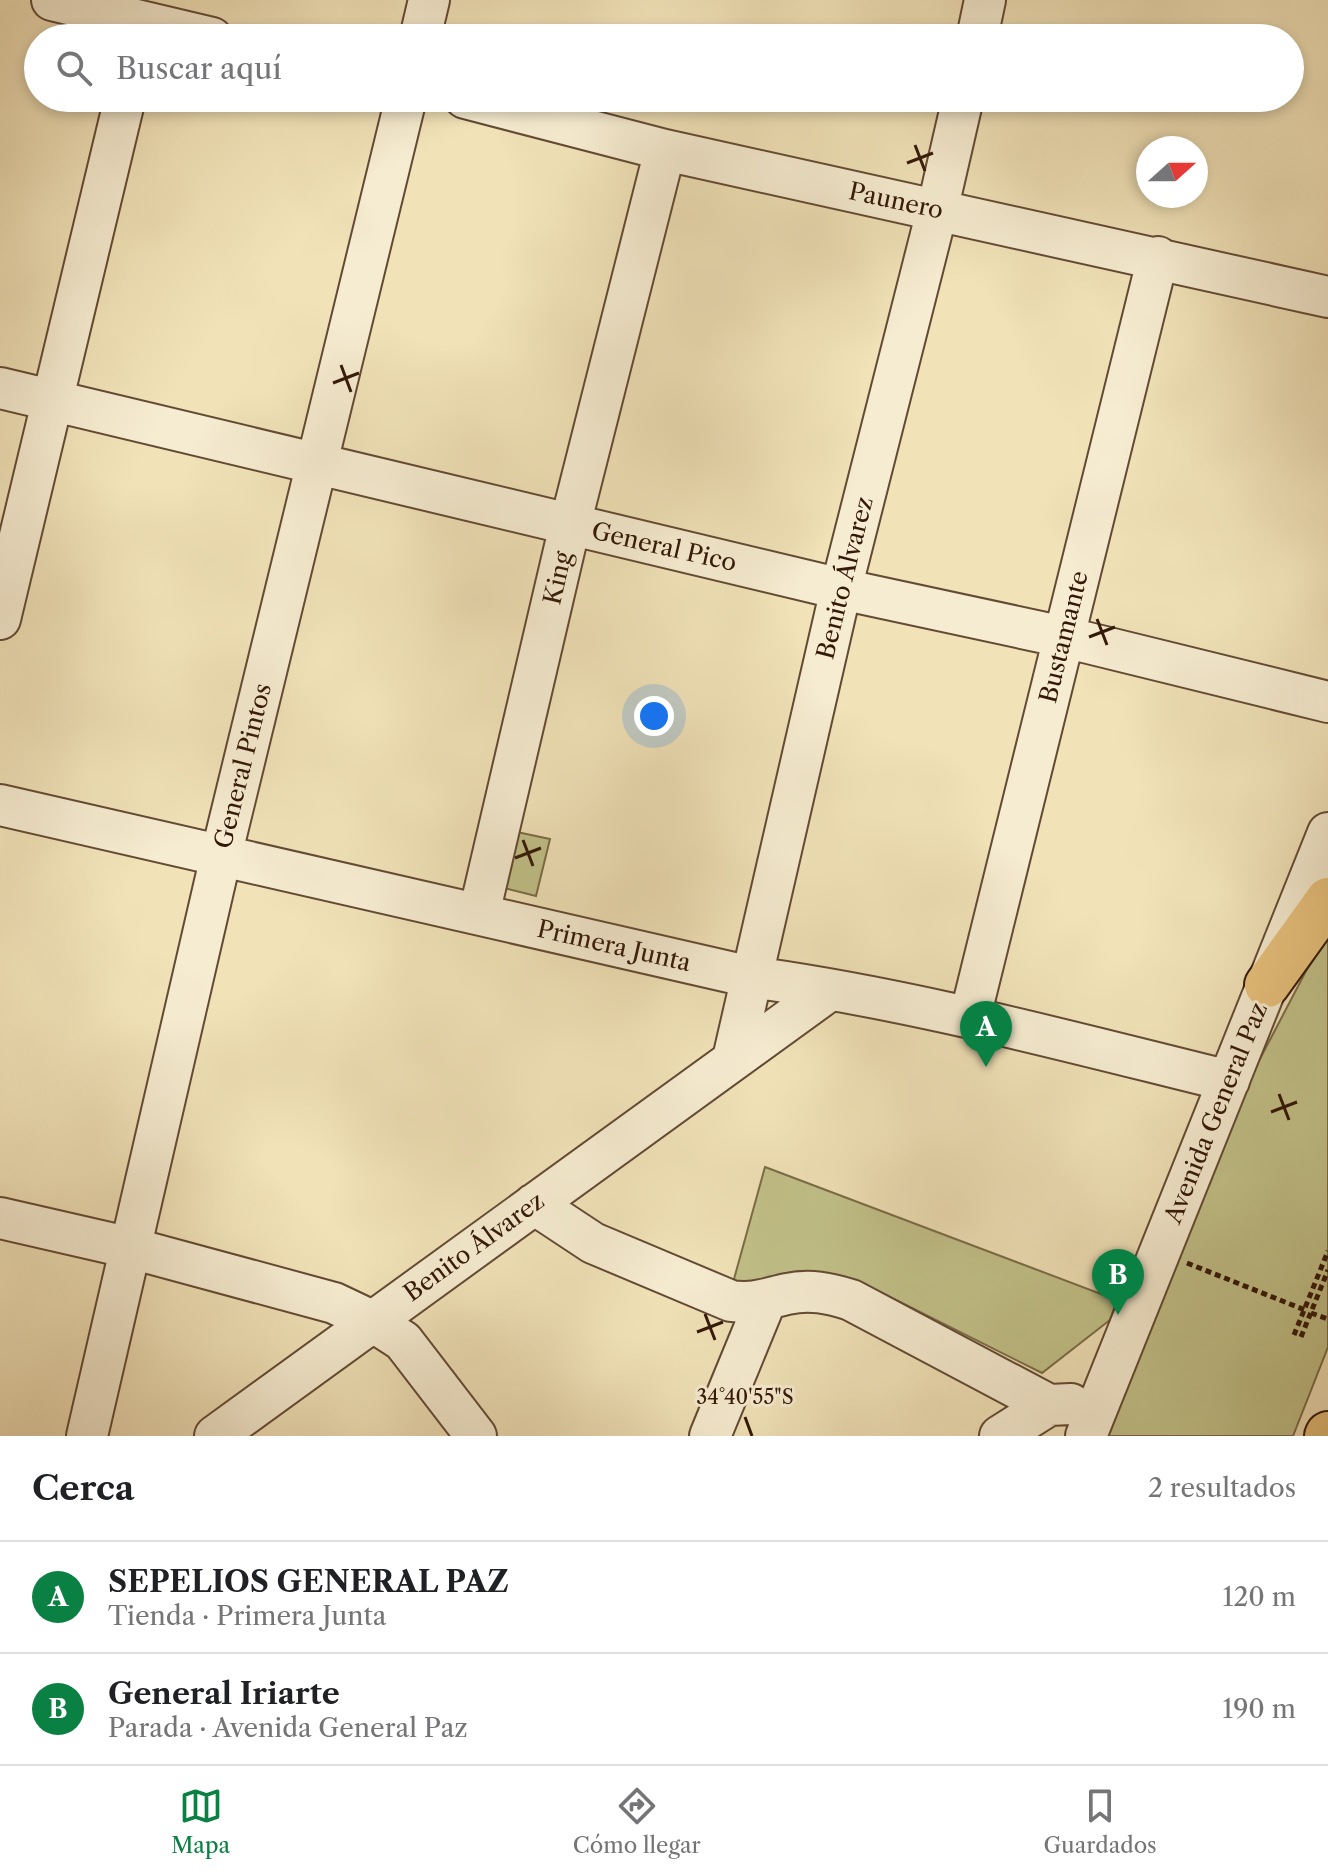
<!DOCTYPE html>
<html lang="es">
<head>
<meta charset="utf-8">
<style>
	:root { --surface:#fff; --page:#f6f6f6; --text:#202124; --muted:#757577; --line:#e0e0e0; --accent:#0b8043 }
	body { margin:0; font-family:"Libre Caslon Text",serif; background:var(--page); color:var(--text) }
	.compass { position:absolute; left:1136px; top:136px; width:72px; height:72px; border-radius:50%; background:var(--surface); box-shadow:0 4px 12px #0003; rotate:69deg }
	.you { position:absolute; left:654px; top:716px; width:28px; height:28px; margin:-20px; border:6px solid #fff; border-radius:50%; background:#1a73e8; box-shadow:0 0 0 12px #1a73e833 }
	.badge { display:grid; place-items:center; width:52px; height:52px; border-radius:50%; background:var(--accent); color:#fff; font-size:26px; font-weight:700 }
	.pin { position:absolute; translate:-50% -66px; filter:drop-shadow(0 2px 4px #0008) }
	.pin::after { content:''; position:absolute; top:42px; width:28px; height:24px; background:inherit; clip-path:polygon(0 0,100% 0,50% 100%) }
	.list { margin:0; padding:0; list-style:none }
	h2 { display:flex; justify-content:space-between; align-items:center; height:104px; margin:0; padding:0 32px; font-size:34px }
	h2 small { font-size:26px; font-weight:400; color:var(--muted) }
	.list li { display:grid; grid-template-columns:52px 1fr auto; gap:24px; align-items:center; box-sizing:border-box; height:112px; padding:0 32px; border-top:2px solid var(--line) }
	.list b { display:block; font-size:30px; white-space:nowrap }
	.list p { margin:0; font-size:26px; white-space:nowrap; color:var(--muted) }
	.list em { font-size:26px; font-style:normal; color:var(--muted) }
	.icon { flex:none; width:44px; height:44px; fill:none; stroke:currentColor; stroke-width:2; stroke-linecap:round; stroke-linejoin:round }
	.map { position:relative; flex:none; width:1328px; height:1436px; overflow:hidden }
	.search { position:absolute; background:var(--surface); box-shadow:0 4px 12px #0003; left:24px; right:24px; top:24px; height:88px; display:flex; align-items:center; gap:20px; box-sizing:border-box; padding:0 28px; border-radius:44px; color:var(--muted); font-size:30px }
	.sheet { height:328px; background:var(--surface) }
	nav { display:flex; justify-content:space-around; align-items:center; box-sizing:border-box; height:112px; border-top:2px solid var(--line); background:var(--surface); font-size:22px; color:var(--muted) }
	nav a { display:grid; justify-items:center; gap:4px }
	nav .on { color:var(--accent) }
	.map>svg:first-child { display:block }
	.green { fill:#c2c189; stroke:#7b6c48; stroke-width:2 }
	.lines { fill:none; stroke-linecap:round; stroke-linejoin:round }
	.minor-casing { stroke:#634a34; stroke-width:44 }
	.highway-casing { stroke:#341808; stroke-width:48 }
	.path { stroke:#341808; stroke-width:5; stroke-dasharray:6 4; stroke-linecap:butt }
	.minor { stroke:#f6ecd1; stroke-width:40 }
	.highway { stroke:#e8c17c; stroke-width:44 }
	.ticks { fill:none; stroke:#341808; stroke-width:3 }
	.labels { text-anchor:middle; stroke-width:6; stroke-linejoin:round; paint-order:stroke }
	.street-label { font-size:24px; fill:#341808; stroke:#f6ecd1 }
	.ticks-label { font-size:20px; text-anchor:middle; fill:#341808; stroke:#f6ecd1; stroke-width:6; stroke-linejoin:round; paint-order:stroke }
</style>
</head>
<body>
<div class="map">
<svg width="1328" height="1436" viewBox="0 0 1328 1436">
	<rect width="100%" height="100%" fill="#f1e2b8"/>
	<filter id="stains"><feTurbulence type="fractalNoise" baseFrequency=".0025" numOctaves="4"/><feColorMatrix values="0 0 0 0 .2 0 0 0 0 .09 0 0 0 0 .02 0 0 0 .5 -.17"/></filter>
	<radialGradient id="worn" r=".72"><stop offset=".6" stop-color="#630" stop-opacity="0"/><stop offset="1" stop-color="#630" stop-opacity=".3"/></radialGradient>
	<path class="green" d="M517,832L550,839L536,896L504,888Z
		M1328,937V1347L1293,1436H1102L1251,1076L1306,971Z
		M765,1167L1117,1300L1110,1320L1042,1373L880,1292L849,1281L748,1288L734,1279Z"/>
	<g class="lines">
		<defs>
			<path id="minor" d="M52,0L212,38
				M420,38L429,0
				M977,38L985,0
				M465,98L665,150L1328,297
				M0,388L841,589L1064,637L1328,702
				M0,619L125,98
				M0,805L751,977C912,999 1070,1042 1229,1081
				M479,914L570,525L665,150
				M970,1017L1158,257
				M733,1059L841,589L937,211L963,98
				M534,1204L593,1243L731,1301C754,1304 765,1299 787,1294C810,1289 829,1293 851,1300L1049,1405
				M0,1218L131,1248L334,1303L372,1321L403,1341L476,1436
				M87,1436L221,856L406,98
				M215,1436L830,990
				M710,1436L766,1300
				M1000,1436L1049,1405L1071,1404
				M1086,1436L1328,833"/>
			<path id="highway" d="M1267,985L1328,900
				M1327,1436L1328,1434"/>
		</defs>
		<use href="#minor" class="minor-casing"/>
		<use href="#highway" class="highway-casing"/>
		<path class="path" d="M1187,1263L1305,1310
			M1311,1313L1328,1319
			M1294,1335L1328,1251
			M1301,1337L1328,1270"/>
		<use href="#minor" class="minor"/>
		<use href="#highway" class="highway"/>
	</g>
	<path class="ticks" d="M915,145L925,171M907,163L933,153M341,365L351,392M333,383L359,373M1097,619L1107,645M1089,637L1115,627M523,840L533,866M515,858L541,848M1279,1094L1289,1120M1271,1112L1297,1102M705,1314L715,1340M697,1332L723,1322M745,1417L752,1436"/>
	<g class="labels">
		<g class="street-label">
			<text transform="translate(896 201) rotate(12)" y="8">Paunero</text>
			<text transform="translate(664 547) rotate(13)" y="8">General Pico</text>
			<text transform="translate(558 578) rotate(-77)" y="8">King</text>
			<text transform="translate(845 578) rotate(-76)" y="8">Benito Álvarez</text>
			<text transform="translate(1064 637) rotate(-76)" y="8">Bustamante</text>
			<text transform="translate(243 766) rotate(-76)" y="8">General Pintos</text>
			<text transform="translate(614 946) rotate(13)" y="8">Primera Junta</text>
			<text transform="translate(1216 1113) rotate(-68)" y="8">Avenida General Paz</text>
			<text transform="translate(474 1247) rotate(-36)" y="8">Benito Álvarez</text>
		</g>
	</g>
	<g class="ticks-label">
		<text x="745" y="1404">34°40'55"S</text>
	</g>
	<rect width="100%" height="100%" filter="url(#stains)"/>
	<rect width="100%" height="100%" fill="url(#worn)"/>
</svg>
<svg class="compass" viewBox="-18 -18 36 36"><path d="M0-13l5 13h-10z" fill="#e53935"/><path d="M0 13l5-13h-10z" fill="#757577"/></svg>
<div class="you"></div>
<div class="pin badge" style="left:986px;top:1067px">A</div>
<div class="pin badge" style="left:1118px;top:1315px">B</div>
<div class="search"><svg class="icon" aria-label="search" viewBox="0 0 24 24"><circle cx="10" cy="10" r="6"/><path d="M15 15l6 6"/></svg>Buscar aquí</div>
</div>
<section class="sheet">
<h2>Cerca<small>2 resultados</small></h2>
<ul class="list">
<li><span class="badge">A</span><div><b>SEPELIOS GENERAL PAZ</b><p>Tienda · Primera Junta</p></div><em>120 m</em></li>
<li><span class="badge">B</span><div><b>General Iriarte</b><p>Parada · Avenida General Paz</p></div><em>190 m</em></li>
</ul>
</section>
<nav>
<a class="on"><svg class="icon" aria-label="map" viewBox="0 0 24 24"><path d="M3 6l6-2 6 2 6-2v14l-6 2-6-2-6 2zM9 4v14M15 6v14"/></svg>Mapa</a>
<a><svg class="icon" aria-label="directions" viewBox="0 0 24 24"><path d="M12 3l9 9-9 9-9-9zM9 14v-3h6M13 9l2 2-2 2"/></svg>Cómo llegar</a>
<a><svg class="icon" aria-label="saved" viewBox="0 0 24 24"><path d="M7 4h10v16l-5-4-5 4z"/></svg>Guardados</a>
</nav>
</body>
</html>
